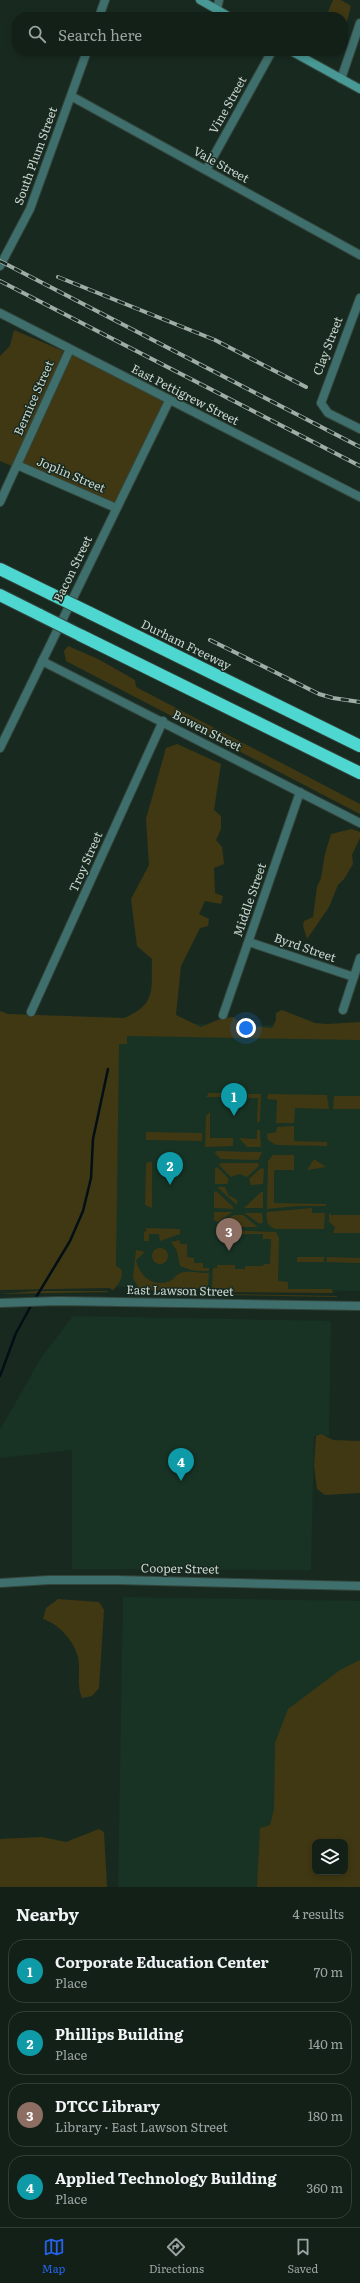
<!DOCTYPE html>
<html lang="en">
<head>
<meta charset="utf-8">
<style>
	:root { --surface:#122018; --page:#1b2821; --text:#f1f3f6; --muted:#9ca3a2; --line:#313e37; --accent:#2563eb }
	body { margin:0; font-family:Literata,serif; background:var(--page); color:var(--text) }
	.controls { position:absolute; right:12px; bottom:12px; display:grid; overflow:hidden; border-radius:8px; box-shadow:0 2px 6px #0003 }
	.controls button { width:36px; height:36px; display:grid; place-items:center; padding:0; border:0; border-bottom:1px solid var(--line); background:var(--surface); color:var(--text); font:20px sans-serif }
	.you { position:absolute; left:246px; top:1028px; width:14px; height:14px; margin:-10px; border:3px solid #fff; border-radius:50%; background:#1a73e8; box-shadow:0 0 0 6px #1a73e833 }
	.badge { display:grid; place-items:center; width:26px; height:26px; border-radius:50%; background:var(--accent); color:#fff; font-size:13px; font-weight:700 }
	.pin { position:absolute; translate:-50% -33px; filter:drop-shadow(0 1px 2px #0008) }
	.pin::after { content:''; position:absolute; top:21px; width:14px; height:12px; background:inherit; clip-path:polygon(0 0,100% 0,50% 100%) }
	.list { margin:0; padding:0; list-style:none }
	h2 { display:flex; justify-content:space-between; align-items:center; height:52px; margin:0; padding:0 16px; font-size:17px }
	h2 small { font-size:13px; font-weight:400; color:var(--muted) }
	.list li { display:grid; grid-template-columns:26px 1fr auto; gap:12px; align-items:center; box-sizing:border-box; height:64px; margin:0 8px 8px; padding:0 8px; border:1px solid var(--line); border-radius:16px }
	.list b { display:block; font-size:15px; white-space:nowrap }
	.list p { margin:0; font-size:13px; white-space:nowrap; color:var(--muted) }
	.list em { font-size:13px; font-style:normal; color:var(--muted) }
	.icon { flex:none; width:22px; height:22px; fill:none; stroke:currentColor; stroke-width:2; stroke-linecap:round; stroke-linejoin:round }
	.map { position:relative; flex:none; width:360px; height:1887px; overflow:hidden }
	.search { position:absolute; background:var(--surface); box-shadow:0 2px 6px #0003; left:12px; right:12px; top:12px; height:44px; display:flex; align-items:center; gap:10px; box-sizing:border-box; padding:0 14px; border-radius:16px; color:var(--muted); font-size:15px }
	.sheet { height:340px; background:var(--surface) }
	nav { display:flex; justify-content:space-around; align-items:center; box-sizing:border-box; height:56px; border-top:1px solid var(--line); background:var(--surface); font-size:11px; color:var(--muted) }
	nav a { display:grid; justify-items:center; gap:2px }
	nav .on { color:var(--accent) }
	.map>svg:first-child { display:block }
	.built { fill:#183224; fill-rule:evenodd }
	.green { fill:#403813; fill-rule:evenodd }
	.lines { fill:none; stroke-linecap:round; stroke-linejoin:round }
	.stream { stroke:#020f14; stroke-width:2.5 }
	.minor-casing { stroke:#34453c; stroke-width:10 }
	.tertiary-casing { stroke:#34453c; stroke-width:10 }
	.secondary-casing { stroke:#34453c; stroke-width:10 }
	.motorway-casing { stroke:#34453c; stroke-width:14 }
	.minor { stroke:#3f6f6c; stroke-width:8 }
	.tertiary { stroke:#3f6f6c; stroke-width:8 }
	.secondary { stroke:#489995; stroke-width:8 }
	.motorway { stroke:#4ed7d0; stroke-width:12 }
	.rail-casing { stroke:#a0ada6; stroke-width:4 }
	.rail { stroke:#182a20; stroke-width:2.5; stroke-dasharray:8; stroke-linecap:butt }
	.motorway-bridge-casing { stroke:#34453c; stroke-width:14; stroke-linecap:butt }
	.motorway-bridge { stroke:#4ed7d0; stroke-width:12 }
	.labels { text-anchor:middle; stroke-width:3; stroke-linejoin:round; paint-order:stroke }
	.street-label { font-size:12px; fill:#c9d5ce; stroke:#182a20 }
</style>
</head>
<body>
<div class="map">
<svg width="360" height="1887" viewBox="0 0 360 1887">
	<rect width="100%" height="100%" fill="#182a20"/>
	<path class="built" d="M0,1020L360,1027V1291L73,1286Z
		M73,1316L331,1321L329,1436H314L311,1570L72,1569V1450L0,1458V1430L41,1358Z
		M123,1597L360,1601V1887H118ZM315,1842H345V1872H315Z"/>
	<path class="green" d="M333,0H341L351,6L343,36V17H326Z
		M14,330L63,351L57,369L12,466L0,461V356L10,346Z
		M71,352L166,401L115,504L20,464Z
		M68,646L98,659L135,680L136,687L360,804V814L66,661L64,651Z
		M177,744L221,764L214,810L221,816V829L216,840L222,847L224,864L214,868L215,893L223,896L221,904L205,901L199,914L209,919L208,926L200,928L181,966L176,1015L201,1027L220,1019L233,1017L242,1025L272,1028L276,1020V1013L282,1010L315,1023L327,1024L360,1022V1040L127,1036V1044H119L116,1266L121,1269C124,1276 119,1284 113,1290L109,1288L0,1290V1011L8,1014L124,1018C157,1004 151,990 152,959L137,946L131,899L149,865L146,819L166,748Z
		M352,829L360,832V838L352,855L353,864L344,879L338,885L329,907L307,939L303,926L304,921L313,917L317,887L321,878L325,854L331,834Z
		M209,1093H239L243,1097H206Z
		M248,1094H261L260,1121L257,1123L258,1098H248Z
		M268,1094L327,1095L329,1109L295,1108L294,1123H276L277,1100L267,1099Z
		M334,1096H360V1109H333Z
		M210,1112V1138H233V1146L205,1147L206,1116Z
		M294,1126V1141L327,1142V1146L276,1145L268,1140L267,1134L276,1132L277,1127Z
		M257,1130H260L261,1147H247L239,1138L257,1139Z
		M146,1132L202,1133V1141L146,1140Z
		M216,1151L261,1152L262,1153L258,1160L221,1159L215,1153Z
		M273,1155H294V1170H274V1203L326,1204V1206H297L267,1209L268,1161Z
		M314,1159L326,1167L307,1170Z
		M148,1162H152V1208L145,1205L146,1164Z
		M221,1163H258L259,1166L247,1177L239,1174L231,1177L219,1165Z
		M217,1167L229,1179L227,1184H215V1169Z
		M261,1168L264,1169L263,1184L251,1185L249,1179Z
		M217,1187H225L228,1195L237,1200V1205Z
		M216,1191L233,1207V1209L214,1208V1192Z
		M261,1192H263V1208H244Z
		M312,1208V1213H325L324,1229H276C267,1227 266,1220 267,1212Z
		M214,1212H233L217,1222L214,1220Z
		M244,1213H262L263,1222L260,1224Z
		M329,1213L331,1215H360V1233H333L335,1227L329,1222Z
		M234,1215H243L258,1227H219V1224Z
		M145,1228L180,1229V1234L160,1241L159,1234H149V1241H144V1232L147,1230Z
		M216,1230L276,1232L279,1238L278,1281L288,1282V1289H332L333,1293L227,1292L223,1288H212L213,1268H217V1265H235V1269H245V1266H263L264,1264H270L271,1239H263V1234H216Z
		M180,1240V1244H187V1257L194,1258V1263H203V1268H209V1271H196L195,1269L194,1271L180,1266L177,1251L171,1242Z
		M152 1256a8 8 0 1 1 16 0a8 8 0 1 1-16 0Z
		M136,1250L145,1252L136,1260C139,1275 152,1288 170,1281C174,1279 176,1275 180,1273C186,1270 201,1273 209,1273L208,1288H198L196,1291L140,1290L133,1278Z
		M297,1257H325L323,1260L325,1262H297Z
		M327,1257L360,1258V1263L327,1262Z
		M36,1291H107L108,1292L0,1294Z
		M226,1294L337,1296V1297L228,1295Z
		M321,1434L333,1440L360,1441V1493L325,1495L317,1489L314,1466L316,1436Z
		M58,1599L99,1602L104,1610L99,1688L92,1696L82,1698C76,1684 81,1671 78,1657C74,1641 59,1624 43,1619L46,1608Z
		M360,1660V1887H257L260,1828L270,1825L274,1809L275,1743L288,1709L340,1670ZM315,1842H345V1872H315Z
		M99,1829L104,1832L107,1887H0V1839L42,1837L66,1842Z"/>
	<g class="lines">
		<path class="stream" d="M35,1299L70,1241L83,1211L91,1178L93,1139L108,1069
			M0,1376L16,1333L32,1304"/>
		<defs>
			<path id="minor" d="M99,17L105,0
				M341,79L360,23
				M71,96L360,255
				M206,170L272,51
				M0,266L30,209L87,51
				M360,298L321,403L328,413L360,429
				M17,465L116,508
				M0,502L70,349
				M42,661L360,823
				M249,942L354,977
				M343,1010L360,958
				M31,1012L163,721
				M223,1015L300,792
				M0,1583L49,1580H117L360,1586"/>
			<path id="tertiary" d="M217,9L219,0
				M0,313L360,497
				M0,748L169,401
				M0,1303L58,1301L360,1306"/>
			<path id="secondary" d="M200,0L230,17
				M291,51L360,89"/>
			<path id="motorway" d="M0,569L51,594
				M0,595L40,615
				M90,613L360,746
				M80,635L360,773"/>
		</defs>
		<use href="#minor" class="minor-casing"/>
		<use href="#tertiary" class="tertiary-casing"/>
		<use href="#secondary" class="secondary-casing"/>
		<use href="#motorway" class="motorway-casing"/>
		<use href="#minor" class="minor"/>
		<use href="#tertiary" class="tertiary"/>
		<use href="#secondary" class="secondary"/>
		<use href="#motorway" class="motorway"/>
		<defs>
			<path id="rail" d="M0,261L360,447
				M58,277L215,340L306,387
				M0,281L360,466
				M210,640L319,694L333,698L360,702"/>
		</defs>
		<use href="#rail" class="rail-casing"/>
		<use href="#rail" class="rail"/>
		<defs>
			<path id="motorway-bridge" d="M51,594L90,613
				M40,615L80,635"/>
		</defs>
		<use href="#motorway-bridge" class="motorway-bridge-casing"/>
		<use href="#motorway-bridge" class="motorway-bridge"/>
	</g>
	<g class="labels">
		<g class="street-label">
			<text transform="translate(228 105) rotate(-61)" y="4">Vine Street</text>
			<text transform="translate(36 156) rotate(-70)" y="4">South Plum Street</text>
			<text transform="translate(221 165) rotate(29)" y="4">Vale Street</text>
			<text transform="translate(328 346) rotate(-69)" y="4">Clay Street</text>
			<text transform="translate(185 395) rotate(27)" y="4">East Pettigrew Street</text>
			<text transform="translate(34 398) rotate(-66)" y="4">Bernice Street</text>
			<text transform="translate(71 475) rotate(23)" y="4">Joplin Street</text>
			<text transform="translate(73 569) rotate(-64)" y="4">Bacon Street</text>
			<text transform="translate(186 645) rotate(26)" y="4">Durham Freeway</text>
			<text transform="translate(207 731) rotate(27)" y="4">Bowen Street</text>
			<text transform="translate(86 862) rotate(-66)" y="4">Troy Street</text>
			<text transform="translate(250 900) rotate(-71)" y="4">Middle Street</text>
			<text transform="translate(305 948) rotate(19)" y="4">Byrd Street</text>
			<text transform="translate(180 1291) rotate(1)" y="4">East Lawson Street</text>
			<text transform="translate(180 1569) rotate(1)" y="4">Cooper Street</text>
		</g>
	</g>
</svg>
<div class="controls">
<button><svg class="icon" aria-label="layers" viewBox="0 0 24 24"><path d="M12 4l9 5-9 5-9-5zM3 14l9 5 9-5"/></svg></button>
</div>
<div class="you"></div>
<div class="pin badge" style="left:234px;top:1116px;background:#0f9aa8">1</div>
<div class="pin badge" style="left:170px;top:1185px;background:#0f9aa8">2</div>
<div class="pin badge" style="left:229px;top:1251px;background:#8d6e63">3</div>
<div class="pin badge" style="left:181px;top:1481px;background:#0f9aa8">4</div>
<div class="search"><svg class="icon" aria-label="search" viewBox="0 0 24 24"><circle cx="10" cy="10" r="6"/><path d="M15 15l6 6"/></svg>Search here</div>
</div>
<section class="sheet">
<h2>Nearby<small>4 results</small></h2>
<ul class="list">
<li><span class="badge" style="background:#0f9aa8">1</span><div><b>Corporate Education Center</b><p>Place</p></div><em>70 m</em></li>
<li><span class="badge" style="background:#0f9aa8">2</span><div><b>Phillips Building</b><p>Place</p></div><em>140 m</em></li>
<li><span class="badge" style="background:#8d6e63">3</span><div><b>DTCC Library</b><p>Library · East Lawson Street</p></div><em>180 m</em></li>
<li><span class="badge" style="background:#0f9aa8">4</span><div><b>Applied Technology Building</b><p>Place</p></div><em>360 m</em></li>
</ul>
</section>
<nav>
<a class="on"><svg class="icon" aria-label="map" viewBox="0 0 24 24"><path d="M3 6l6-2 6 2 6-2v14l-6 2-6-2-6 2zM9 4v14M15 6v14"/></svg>Map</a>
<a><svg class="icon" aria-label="directions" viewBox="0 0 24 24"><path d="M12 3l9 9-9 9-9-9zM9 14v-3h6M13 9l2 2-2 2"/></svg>Directions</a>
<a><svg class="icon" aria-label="saved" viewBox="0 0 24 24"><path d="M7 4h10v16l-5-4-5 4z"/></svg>Saved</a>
</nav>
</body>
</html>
